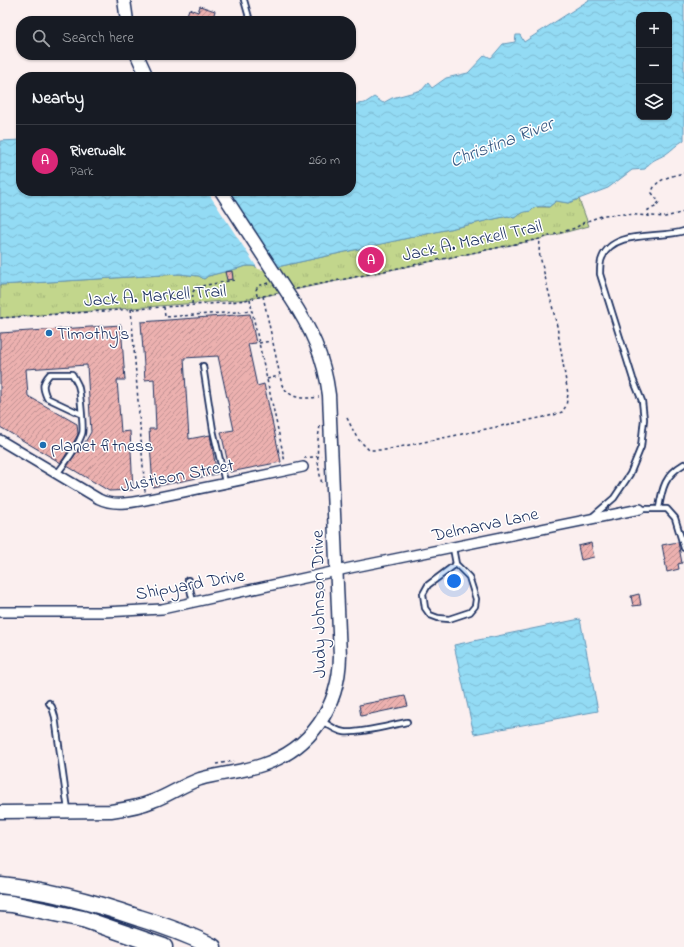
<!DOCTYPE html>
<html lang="en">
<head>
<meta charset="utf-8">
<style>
	:root { --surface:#171b24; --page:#20242c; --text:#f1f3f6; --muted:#9ea1a6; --line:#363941; --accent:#db2777 }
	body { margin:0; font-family:"Indie Flower",sans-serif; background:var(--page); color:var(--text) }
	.controls { position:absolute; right:12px; top:12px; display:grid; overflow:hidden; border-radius:8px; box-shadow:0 1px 3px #0004 }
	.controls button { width:36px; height:36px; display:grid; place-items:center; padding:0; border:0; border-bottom:1px solid var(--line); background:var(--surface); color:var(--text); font:20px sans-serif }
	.you { position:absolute; left:454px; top:581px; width:14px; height:14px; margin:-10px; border:3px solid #fff; border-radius:50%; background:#1a73e8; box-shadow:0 0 0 6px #1a73e833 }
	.badge { display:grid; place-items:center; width:26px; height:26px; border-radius:50%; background:var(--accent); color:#fff; font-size:13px; font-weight:700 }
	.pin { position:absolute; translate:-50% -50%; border:2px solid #fff; box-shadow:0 1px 4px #0006 }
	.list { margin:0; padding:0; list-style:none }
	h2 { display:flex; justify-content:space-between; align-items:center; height:52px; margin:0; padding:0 16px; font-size:17px }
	h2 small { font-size:13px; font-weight:400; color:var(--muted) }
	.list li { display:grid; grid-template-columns:26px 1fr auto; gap:12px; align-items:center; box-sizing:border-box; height:72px; padding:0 16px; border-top:1px solid var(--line) }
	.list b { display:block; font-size:15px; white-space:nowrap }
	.list p { margin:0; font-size:13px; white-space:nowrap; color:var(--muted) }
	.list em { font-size:13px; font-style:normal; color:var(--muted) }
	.icon { flex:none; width:22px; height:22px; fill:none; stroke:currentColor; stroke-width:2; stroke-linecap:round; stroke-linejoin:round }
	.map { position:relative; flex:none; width:684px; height:947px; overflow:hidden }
	.search { position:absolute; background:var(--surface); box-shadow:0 1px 3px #0004; left:16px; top:16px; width:340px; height:44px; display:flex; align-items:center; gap:10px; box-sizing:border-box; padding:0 14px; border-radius:16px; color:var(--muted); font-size:15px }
	.panel { position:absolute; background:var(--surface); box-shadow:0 1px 3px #0004; left:16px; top:72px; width:340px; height:124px; border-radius:16px }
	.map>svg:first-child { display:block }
	.grass { fill:url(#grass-tufts); stroke:#6e8275 }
	.water { fill:url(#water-waves); stroke:#6396b8; fill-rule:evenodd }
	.pier { fill:#fbefef }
	.building { fill:url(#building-hatch); stroke:#1b2f5e }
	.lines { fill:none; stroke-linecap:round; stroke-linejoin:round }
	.lane-casing { stroke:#1b2f5e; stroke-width:8 }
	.street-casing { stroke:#1b2f5e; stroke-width:12 }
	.secondary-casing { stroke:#1b2f5e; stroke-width:15 }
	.highway-casing { stroke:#1b2f5e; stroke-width:19 }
	.path { stroke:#1b2f5e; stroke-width:1.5; stroke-dasharray:3 3; stroke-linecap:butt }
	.lane { stroke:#fff; stroke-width:4.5 }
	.street { stroke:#fff; stroke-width:9 }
	.secondary { stroke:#fff; stroke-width:12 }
	.highway { stroke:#fff; stroke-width:16 }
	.secondary-bridge-casing { stroke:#1b2f5e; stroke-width:15; stroke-linecap:butt }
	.secondary-bridge { stroke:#fff; stroke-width:12 }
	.poi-dot { fill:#1f6fb2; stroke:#fff; stroke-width:1.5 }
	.labels { text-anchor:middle; stroke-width:3; stroke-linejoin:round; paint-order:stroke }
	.street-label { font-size:18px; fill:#1b2f5e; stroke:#fff }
	.poi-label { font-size:18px; fill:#1b2f5e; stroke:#fff; text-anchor:start }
	.water-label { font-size:19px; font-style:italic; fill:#395a84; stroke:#fff }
</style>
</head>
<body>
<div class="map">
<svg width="684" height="947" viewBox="0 0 684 947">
	<defs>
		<pattern id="grass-tufts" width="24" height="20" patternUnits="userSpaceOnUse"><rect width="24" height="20" fill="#c2d68c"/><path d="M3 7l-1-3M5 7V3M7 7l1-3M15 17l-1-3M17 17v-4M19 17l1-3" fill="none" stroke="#a6b87b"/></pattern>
		<pattern id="water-waves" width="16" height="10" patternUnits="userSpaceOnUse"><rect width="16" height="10" fill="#93dbf4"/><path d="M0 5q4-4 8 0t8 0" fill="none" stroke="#7ebcd4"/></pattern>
		<pattern id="building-hatch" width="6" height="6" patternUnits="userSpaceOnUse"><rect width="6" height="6" fill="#ecb1af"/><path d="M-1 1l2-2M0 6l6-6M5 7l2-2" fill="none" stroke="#be9092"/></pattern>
	</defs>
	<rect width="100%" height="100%" fill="#fbefef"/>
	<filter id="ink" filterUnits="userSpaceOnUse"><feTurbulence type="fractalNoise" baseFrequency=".025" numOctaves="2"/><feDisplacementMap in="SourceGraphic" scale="8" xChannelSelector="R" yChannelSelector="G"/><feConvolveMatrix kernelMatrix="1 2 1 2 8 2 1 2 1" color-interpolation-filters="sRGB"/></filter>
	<g filter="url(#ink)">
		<path class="grass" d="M579,199L589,226L540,239L250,299L0,318V285L179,274L199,276L204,279L208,276L247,266H252L268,269L508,216L514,218L524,212L531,211L533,207H549L556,201L568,203Z"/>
		<path class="water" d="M589,0H684V140C677,144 672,150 666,154C656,160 652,159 645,169L632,170L608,188L568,203L556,201L549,207C542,206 536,205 531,211L524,212L514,218L508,216L268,269L252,266H247L208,276L204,279L199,276L179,274L0,285V141L21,140V191H351V105L365,103L374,97L383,103L392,98L422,90L428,83L432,88L446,78L468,73L485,55L491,58L503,44L515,42L516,35H520L524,42ZM639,15H669V117H639Z
			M580,619L598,711L474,734L454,645Z"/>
		<path class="pier" d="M207,191H228L279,268L268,271L258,269Z"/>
		<path class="building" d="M200,6L215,11L212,21H185L189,9L198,12Z
			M232,271L233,279L227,280L225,272Z
			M250,314L256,343L248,344L257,386L264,384L281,462L230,472L221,432L234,430L218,356L184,358L189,439L210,435L217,474L153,487L149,429H156L154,379L145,380L141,322Z
			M121,325L125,380H117L121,432L130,431L133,490L109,491L67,466L79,449V453L91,432L87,365L26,369L28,396L77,424L78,434L76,438L61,463L0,427V333Z
			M678,542L682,563L678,564L679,569L667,572L662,545Z
			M591,543L594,557L581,560L578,546Z
			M639,594L641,605L633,606L631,596Z
			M405,696L408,706L361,716L359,705Z"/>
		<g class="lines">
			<defs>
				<path id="lane" d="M244,0L250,21
					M203,366L213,430L225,482
					M57,474C66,461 77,449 82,434C84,430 80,390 78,385C76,381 74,377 72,374H50C42,383 42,387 47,398L81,414
					M659,508C662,488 665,475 684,464
					M640,509H667L675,518L684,548
					M592,517L614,498L630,474L641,447L644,419L642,401L633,379L600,274C600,269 600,262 602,258C613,229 660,239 684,231
					M453,548L456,564L428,585L423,594L425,608L430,615L438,618L449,619L470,612L475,606L476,599L469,577L456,564
					M188,580L193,602
					M49,703L52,707L55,717L68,810
					M321,720C328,725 336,731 344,732C359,734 391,725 407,722"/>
				<path id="street" d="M0,440L99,499C113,506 130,503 145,500L303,467
					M0,612H104L162,609L350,568L640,509"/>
				<path id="secondary" d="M124,0L127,21
					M137,55L147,77
					M0,812L111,811C125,809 139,807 153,801C169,795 183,785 200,779C220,773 242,772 262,765C311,749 339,707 340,656L329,395C324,356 311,329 290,297"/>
				<path id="highway" d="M0,885C49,890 93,902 139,918C165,926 190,935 213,947
					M0,903L12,904L83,919L164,947"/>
			</defs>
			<use href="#lane" class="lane-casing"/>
			<use href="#street" class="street-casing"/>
			<use href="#secondary" class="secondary-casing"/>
			<use href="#highway" class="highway-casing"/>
			<path class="path" d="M649,217L648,210L655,207L659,202L652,193C654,179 672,176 684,173
				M296,289L540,239L575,228L585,222L604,215L623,214L665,217L684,212
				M257,296L256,290L258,286L268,283
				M263,296L282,385C291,400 304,399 319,397
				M250,299L252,311
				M192,304L193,292L196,287L234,280
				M164,307L165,317L252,311L285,462
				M131,309L145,492
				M0,318L224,303L245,300L277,293
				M259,343L272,341
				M267,379L279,376
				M347,418L357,438L369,450H385L554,415L562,412L566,406L568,394L557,326L539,252L540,239
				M320,426C316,446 317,464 322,484
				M304,458L322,456
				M320,565L325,559
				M316,585L326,591
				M216,764L234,761"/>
			<use href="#lane" class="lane"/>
			<use href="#street" class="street"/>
			<use href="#secondary" class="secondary"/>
			<use href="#highway" class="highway"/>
			<defs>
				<path id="secondary-bridge" d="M221,191L290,297"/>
			</defs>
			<use href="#secondary-bridge" class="secondary-bridge-casing"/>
			<use href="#secondary-bridge" class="secondary-bridge"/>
		</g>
	</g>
	<g class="poi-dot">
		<circle cx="49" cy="333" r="4"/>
		<circle cx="43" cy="445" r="4"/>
	</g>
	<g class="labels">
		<g class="street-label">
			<text transform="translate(472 240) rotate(-12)" y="6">Jack A. Markell Trail</text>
			<text transform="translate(155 295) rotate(-4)" y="6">Jack A. Markell Trail</text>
			<text transform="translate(177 475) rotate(-11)" y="6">Justison Street</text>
			<text transform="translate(485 524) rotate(-12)" y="6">Delmarva Lane</text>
			<text transform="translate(190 584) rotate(-10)" y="6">Shipyard Drive</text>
			<text transform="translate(318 604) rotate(-91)" y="6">Judy Johnson Drive</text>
		</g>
		<g class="poi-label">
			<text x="57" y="339">Timothy's</text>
			<text x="51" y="451">planet fitness</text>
		</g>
		<g class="water-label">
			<text transform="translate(501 141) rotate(-21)" y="7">Christina River</text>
		</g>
	</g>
</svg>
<div class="controls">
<button>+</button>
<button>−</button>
<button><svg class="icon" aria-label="layers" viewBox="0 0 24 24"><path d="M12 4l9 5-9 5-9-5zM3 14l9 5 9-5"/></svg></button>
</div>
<div class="you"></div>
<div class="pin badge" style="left:371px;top:260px">A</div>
<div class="search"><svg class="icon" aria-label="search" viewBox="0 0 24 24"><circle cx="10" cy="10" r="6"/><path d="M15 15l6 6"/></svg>Search here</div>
<section class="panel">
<h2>Nearby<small></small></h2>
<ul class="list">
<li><span class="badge">A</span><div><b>Riverwalk</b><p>Park</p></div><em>260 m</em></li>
</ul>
</section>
</div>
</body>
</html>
